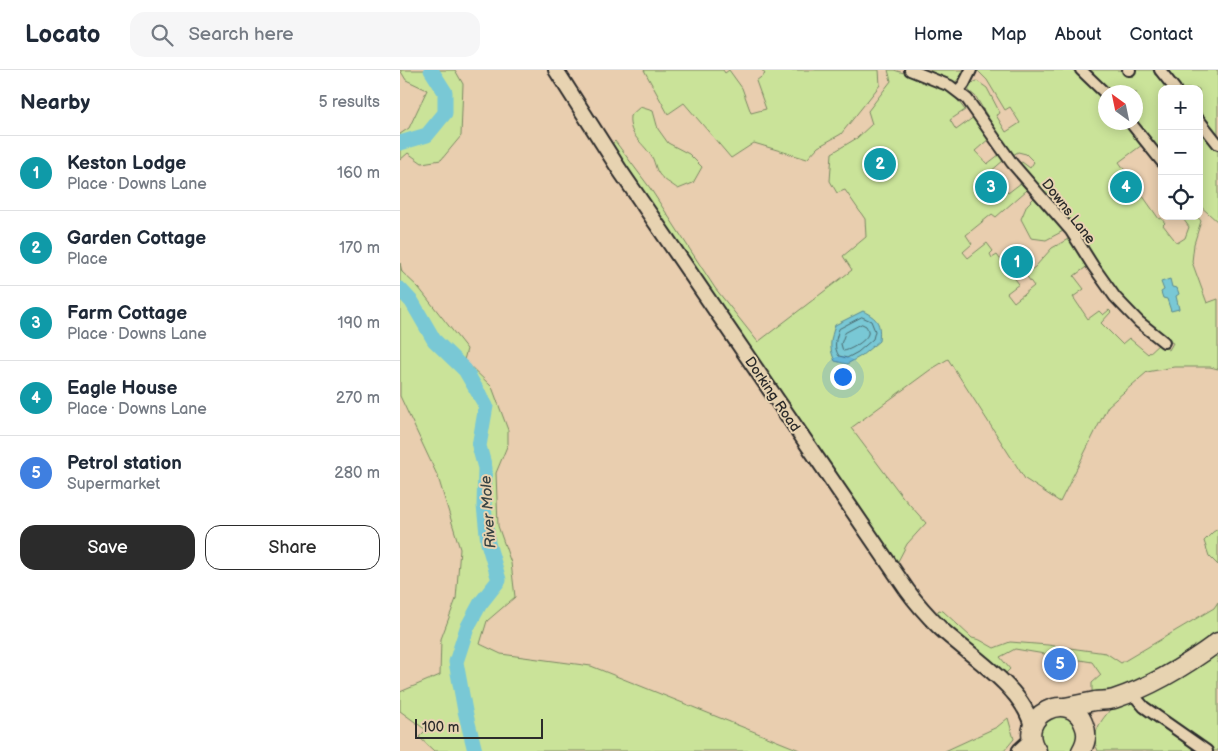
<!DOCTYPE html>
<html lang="en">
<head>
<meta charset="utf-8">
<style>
	:root { --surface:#fff; --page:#f6f6f7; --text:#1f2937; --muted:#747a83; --line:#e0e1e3; --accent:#2b2b2b }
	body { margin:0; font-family:"Balsamiq Sans",sans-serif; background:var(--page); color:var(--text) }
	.controls { position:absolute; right:15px; top:15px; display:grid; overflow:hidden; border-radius:10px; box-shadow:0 2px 12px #0003 }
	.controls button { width:45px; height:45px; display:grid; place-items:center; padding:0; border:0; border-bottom:1px solid var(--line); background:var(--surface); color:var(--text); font:25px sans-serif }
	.compass { position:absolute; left:698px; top:15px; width:45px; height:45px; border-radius:50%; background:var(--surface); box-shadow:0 2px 12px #0003; rotate:327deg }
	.scale { position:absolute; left:15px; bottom:12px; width:128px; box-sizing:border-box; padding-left:5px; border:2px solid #2b2b2b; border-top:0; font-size:14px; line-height:18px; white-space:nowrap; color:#2b2b2b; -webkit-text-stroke:4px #e7d3b1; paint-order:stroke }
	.you { position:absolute; left:442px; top:306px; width:18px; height:18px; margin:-12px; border:4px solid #fff; border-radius:50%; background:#1a73e8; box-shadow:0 0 0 8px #1a73e833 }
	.badge { display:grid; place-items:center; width:32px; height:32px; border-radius:50%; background:var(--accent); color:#fff; font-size:16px; font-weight:700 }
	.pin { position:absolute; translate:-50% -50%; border:2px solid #fff; box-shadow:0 1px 5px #0006 }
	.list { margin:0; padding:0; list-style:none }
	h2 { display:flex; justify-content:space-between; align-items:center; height:65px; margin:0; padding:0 20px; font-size:21px }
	h2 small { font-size:16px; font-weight:400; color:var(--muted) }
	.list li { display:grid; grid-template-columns:32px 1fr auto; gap:15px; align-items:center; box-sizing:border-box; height:75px; padding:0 20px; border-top:1px solid var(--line) }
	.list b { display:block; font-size:19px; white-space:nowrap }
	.list p { margin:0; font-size:16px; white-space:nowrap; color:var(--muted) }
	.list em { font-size:16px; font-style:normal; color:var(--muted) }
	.actions { display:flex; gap:10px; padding:15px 20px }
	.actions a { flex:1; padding:11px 0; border:1px solid var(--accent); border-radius:15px; text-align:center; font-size:18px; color:var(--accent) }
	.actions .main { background:var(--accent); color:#fff }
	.icon { flex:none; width:28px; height:28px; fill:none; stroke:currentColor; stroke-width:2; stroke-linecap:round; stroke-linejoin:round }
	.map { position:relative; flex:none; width:818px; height:681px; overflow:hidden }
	header { display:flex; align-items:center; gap:30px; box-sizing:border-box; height:70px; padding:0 25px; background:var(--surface); border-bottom:1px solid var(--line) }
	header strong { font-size:24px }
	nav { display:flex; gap:28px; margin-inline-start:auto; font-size:18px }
	.search { width:350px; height:45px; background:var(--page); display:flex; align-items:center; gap:12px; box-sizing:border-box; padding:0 18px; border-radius:15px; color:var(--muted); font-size:19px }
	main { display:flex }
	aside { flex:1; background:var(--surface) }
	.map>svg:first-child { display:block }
	.green { fill:#cae399; stroke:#7a8762; fill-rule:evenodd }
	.water { fill:#79c8d5; stroke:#5a8991 }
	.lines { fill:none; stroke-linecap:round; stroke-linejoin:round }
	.shore { stroke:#4a6a6f; stroke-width:1 }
	.river { stroke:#79c8d5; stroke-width:15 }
	.street-casing { stroke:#2b2b2b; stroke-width:14 }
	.secondary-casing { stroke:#2b2b2b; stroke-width:18 }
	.primary-casing { stroke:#2b2b2b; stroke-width:19 }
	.highway-casing { stroke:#2b2b2b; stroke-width:21 }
	.street { stroke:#e7d3b1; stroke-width:10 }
	.secondary { stroke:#e7d3b1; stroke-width:14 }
	.primary { stroke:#e7d3b1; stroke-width:15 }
	.highway { stroke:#e7d3b1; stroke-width:18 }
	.labels { text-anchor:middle; stroke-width:4; stroke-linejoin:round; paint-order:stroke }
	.street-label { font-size:14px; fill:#2b2b2b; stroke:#e7d3b1 }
	.water-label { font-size:15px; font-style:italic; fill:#374344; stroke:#e7d3b1 }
</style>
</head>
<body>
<header>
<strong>Locato</strong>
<div class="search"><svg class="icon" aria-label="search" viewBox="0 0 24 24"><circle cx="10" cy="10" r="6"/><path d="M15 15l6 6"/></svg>Search here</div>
<nav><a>Home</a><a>Map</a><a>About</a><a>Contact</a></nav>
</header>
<main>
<aside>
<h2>Nearby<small>5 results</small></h2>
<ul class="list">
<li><span class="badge" style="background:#0f9aa8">1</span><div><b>Keston Lodge</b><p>Place · Downs Lane</p></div><em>160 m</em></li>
<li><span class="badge" style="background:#0f9aa8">2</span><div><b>Garden Cottage</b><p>Place</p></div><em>170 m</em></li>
<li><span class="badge" style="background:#0f9aa8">3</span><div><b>Farm Cottage</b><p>Place · Downs Lane</p></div><em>190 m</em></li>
<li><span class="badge" style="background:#0f9aa8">4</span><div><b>Eagle House</b><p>Place · Downs Lane</p></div><em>270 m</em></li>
<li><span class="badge" style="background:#3f7fe0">5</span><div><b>Petrol station</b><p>Supermarket</p></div><em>280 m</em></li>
</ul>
<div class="actions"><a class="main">Save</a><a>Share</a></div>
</aside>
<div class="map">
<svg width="818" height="681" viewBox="0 0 818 681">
	<rect width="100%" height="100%" fill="#e9ceaf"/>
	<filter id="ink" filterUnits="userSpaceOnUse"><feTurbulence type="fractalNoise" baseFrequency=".02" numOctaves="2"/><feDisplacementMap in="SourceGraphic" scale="10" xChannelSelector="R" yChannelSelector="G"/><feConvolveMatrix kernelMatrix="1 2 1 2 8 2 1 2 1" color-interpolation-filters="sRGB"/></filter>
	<g filter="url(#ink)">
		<path class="green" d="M0,0H55L63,14L61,66L41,90L22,93L8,83L0,90V64L9,58L27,20L6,10Z
			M244,0H323L325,3L329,0L342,18L351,43L366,39L356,11L365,4L362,0H479L480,15L441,64L418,77L407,89L354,73L331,88L284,33L268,44Z
			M488,0H494L530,11L553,24L565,40L550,50L556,60L574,47L590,68L575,81L587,94L600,84L604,90L590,102L608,123L621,113L627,120L596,147L592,144L566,165L572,174L563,182L568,188L587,173L593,181L590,184L592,188L597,185L619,214L607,223L614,232L634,216L625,204L635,197L652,178L670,168L689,195L674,206L684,219L673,227L688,249L699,241L703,245L709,240L711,242L701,253L722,274L729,268L748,284L759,274L769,280L773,273L764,268L716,226L617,94L622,92L630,98L634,92L626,84L618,82L611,86L576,27L569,21L568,15L577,11L587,18L600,43L596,45L606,62L620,53L610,37L605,40L587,10L577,0H753L755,5L760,6L770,19H762V82L750,69L719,92L759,149L761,148L765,153L763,155L777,173L785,168L789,157L781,146H797L801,151L794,174L792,192L807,233L818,229V299L810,297H774L747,302L708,336L660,432L625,409L548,289L530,300L451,358L502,426L526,453L507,474L496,495L211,75L215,71L250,118L315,218L358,272L452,200L443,186L466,167L465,149L445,120L437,123L430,111L432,83L457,68L472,54L468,41L491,11ZM706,22H736V52H706Z
			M520,0H565L555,13Z
			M768,0H818V64L799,40V19H782Z
			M240,37L253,41L258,59L268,73L289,84L302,97L293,113L278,119C272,114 263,110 259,104C256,100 255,94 253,89C244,72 228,67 230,46Z
			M799,57L818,81V152L799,135Z
			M635,127L665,160L646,170L631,168L621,149L627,135Z
			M0,193L2,202L19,218L67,279L64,290L92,317L108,360V374L96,403L98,456L111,493L115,527L87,551L80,574L101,584L191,596L402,681H34L19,667L26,660L0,641V622L40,605L41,569L56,529L60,479L38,407L0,326Z
			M818,459V495L809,486L804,471L813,462Z
			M818,532V561L795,579L723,622L692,623V613L701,605L692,592L615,579L600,587L610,599L602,607L535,545L539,540L543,541L572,568L580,570L594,578L610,572L648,575L706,583L721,593L814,538Z
			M818,576V681H698C690,664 701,650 712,638Z
			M662,645C665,646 671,648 673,651C682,660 679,673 671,681H645L638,661L644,650Z
			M608,648L614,669L604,681H545L597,657Z"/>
		<path class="water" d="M770,209L772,217L777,218L779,224L776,226L779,239L771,241L767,229L763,228L761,222L764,220L761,212Z
			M463,241C478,249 481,253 479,271L461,286L447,294L435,291C428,277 431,269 435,255Z"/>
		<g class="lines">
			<path class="shore" d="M462,247L471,251L475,261L473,269L458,282L447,288L439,286C433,277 436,269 439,259Z
				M462,254L466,256C467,258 469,261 468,264C466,271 449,281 443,281L441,274L445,263Z"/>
			<path class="river" d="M0,73L27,65L45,43V22L31,0
				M0,219L12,232L34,270L65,300L86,336L79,376L85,398L84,436L88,473L99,510L80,534L67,558L56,592L65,641L75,681"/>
			<defs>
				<path id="street" d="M510,0L550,16L567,29L612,93L671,161L693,196L715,227L739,252L764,272
					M681,0L706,24
					M728,0H730
					M760,0L775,19
					M558,21L564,14L571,0
					M799,50L818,74
					M730,52L762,92
					M731,622L744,637L807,681"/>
				<path id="secondary" d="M156,0L219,99L507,520C517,534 528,546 540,558C569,585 624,618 632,657"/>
				<path id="primary" d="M620,681L632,670"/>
				<path id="highway" d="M665,637C675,635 685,633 695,631C701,630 708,631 714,629C751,617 787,595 818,572
					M637,681C613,646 671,617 684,655C688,664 686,673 681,681"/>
			</defs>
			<use href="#street" class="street-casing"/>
			<use href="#secondary" class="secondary-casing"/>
			<use href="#primary" class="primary-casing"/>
			<use href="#highway" class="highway-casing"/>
			<use href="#street" class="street"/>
			<use href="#secondary" class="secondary"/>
			<use href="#primary" class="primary"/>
			<use href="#highway" class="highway"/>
		</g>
	</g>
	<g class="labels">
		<g class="street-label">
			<text transform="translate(669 141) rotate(52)" y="5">Downs Lane</text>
			<text transform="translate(373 324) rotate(56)" y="5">Dorking Road</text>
		</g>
		<g class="water-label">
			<text transform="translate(88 442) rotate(-94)" y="5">River Mole</text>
		</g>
	</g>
</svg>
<div class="controls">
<button>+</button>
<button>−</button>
<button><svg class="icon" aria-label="locate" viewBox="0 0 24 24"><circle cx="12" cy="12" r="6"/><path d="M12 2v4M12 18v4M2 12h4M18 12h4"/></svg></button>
</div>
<svg class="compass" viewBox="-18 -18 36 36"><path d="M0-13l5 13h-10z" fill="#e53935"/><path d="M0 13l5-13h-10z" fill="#747a83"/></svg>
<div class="scale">100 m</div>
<div class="you"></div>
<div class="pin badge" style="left:617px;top:192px;background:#0f9aa8">1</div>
<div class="pin badge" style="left:480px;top:94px;background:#0f9aa8">2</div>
<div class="pin badge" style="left:591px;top:117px;background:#0f9aa8">3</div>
<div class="pin badge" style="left:726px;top:117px;background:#0f9aa8">4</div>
<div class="pin badge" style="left:660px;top:594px;background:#3f7fe0">5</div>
</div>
</main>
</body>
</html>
